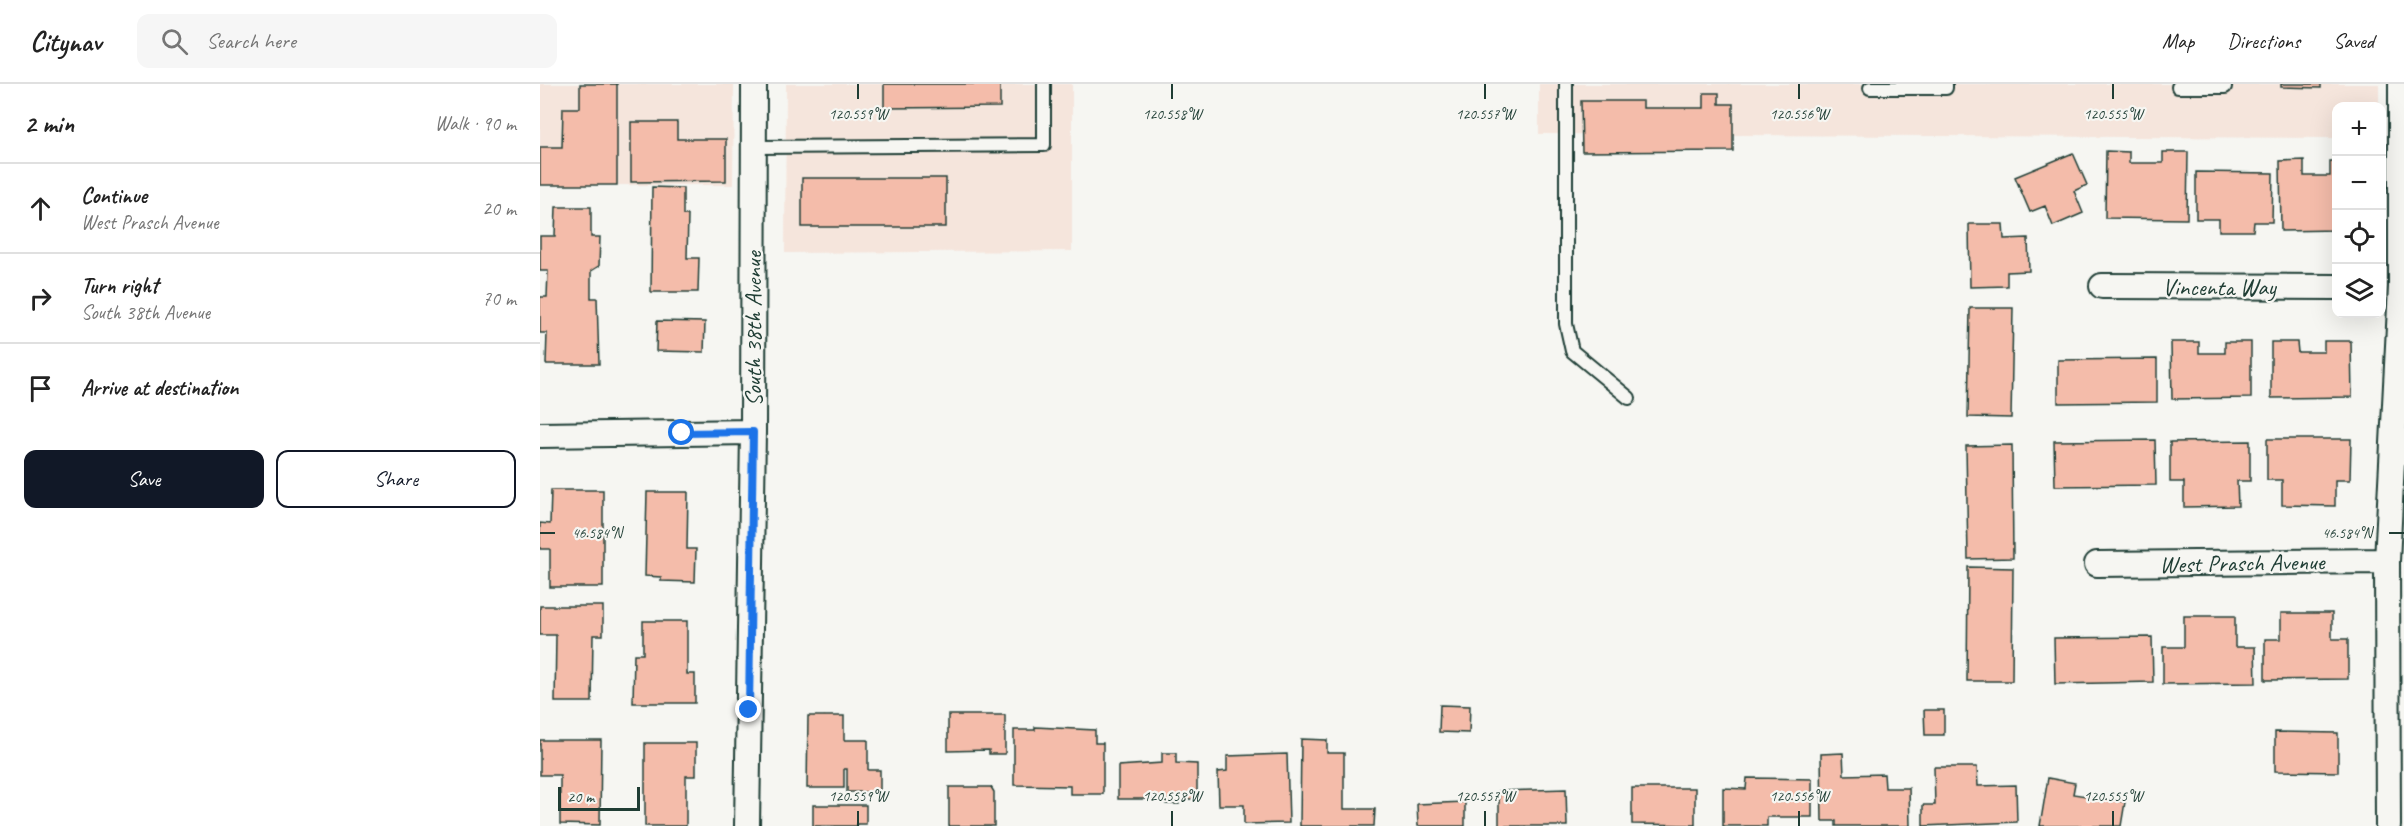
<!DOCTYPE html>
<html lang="en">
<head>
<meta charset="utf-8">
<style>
	:root { --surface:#fff; --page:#f6f6f6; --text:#222; --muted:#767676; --line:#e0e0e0; --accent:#111827 }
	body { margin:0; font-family:Caveat,sans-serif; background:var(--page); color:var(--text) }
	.controls { position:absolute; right:18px; top:18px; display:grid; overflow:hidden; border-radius:12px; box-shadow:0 6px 24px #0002 }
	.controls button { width:54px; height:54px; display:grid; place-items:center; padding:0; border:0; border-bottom:2px solid var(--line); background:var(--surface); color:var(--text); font:30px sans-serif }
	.scale { position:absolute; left:18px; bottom:15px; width:82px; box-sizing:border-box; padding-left:6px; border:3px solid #1f3d34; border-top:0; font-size:16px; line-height:21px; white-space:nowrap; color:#1f3d34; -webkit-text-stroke:4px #f6f6f2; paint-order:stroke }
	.stop { position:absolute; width:18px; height:18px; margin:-14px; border:4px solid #1a73e8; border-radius:50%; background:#fff }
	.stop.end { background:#1a73e8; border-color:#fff; box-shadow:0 2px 6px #0008 }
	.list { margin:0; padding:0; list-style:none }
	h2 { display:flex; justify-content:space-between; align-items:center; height:78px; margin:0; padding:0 24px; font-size:26px }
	h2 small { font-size:20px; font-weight:400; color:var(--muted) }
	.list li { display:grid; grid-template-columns:39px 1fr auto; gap:18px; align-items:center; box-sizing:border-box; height:90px; padding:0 24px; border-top:2px solid var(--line) }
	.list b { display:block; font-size:22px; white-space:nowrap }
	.list p { margin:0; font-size:20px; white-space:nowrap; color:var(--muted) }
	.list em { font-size:20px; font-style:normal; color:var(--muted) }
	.actions { display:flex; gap:12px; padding:18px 24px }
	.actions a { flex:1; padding:14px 0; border:2px solid var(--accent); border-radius:12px; text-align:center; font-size:21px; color:var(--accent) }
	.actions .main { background:var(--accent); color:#fff }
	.icon { flex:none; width:33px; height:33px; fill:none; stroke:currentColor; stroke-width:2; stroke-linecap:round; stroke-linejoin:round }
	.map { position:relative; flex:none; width:1864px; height:742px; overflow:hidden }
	header { display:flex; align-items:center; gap:36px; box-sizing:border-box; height:84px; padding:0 30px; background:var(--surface); border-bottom:2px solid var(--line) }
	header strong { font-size:28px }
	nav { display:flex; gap:33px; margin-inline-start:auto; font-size:21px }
	.search { width:420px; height:54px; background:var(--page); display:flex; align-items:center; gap:15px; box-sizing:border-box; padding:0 21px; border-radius:12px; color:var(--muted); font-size:22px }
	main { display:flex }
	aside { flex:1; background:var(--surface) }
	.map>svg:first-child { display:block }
	.built { fill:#f5e5dc }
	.building { fill:#f4bcaa; stroke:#1f3d34; stroke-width:1.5 }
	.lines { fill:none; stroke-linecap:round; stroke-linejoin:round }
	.lane-casing { stroke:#1f3d34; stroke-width:16 }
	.street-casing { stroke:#1f3d34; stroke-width:28 }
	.lane { stroke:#f6f6f2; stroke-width:12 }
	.street { stroke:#f6f6f2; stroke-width:24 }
	.route { stroke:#1a73e8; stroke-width:8 }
	.ticks { fill:none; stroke:#1f3d34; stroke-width:2 }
	.labels { text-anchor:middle; stroke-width:4.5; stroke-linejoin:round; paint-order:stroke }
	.street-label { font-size:24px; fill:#1f3d34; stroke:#f6f6f2 }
	.ticks-label { font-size:15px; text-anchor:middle; fill:#1f3d34; stroke:#f6f6f2; stroke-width:4.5; stroke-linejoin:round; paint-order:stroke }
</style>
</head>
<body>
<header>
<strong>Citynav</strong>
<div class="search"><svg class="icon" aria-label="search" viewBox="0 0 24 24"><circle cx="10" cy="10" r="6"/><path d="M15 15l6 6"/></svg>Search here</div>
<nav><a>Map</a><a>Directions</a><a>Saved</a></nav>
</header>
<main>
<aside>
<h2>2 min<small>Walk · 90 m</small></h2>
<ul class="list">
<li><svg class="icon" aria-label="ahead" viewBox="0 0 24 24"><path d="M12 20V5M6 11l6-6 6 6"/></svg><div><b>Continue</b><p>West Prasch Avenue</p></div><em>20 m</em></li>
<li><svg class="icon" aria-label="right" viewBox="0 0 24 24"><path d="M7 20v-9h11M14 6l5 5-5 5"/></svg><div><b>Turn right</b><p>South 38th Avenue</p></div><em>70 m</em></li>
<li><svg class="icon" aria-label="arrive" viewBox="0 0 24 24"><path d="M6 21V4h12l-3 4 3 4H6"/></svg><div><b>Arrive at destination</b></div></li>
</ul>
<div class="actions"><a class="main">Save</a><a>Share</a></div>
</aside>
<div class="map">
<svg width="1864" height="742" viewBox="0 0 1864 742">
	<rect width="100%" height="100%" fill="#f6f6f2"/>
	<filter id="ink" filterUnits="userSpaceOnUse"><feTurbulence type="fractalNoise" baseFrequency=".0167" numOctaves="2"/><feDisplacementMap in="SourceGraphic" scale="12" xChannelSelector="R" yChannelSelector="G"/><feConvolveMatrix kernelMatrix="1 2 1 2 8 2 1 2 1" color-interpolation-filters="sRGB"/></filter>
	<g filter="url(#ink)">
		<path class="built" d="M0,0H194L193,101H0Z
			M246,0H532V167L245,169Z
			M999,0H1839V22H1796V54L999,50Z"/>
		<path class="building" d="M40,0H77V101H0V63H22L23,24H40Z
			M344,0H460V23L344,24Z
			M1741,0H1781V4L1741,3Z
			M1164,9H1179V20H1193V67L1042,68L1041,17H1103V24H1164Z
			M91,38H137V55H186V97L91,98Z
			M1566,67L1589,68V79H1623V68H1648L1647,135L1565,134Z
			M1533,69L1547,101L1534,107L1543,129L1513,142L1505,122L1490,128L1475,93Z
			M1764,76V92H1790V77H1796V146L1741,147L1740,77Z
			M1656,88L1733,89L1732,138H1714L1713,147H1679V135H1656Z
			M262,94H406V143H262Z
			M112,103L143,104V131H148L147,174H159L158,208H111Z
			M16,123H51V153H60L59,182L51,187V214H57L59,280H6L7,249H0V213H7L8,187H0V152H15Z
			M1429,140H1463L1464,155L1488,154L1489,187L1467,188V202L1430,203Z
			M1430,224H1473L1471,334L1428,333Z
			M117,237L165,238L164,268L116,267Z
			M1784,257H1811L1812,313L1731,314V258H1757L1758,268H1784Z
			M1631,258H1659V269H1685V258H1711V314L1632,315Z
			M1617,275V318L1518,319V276Z
			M1727,355H1811L1810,396H1795V422L1742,421V396H1727Z
			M1615,356L1616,401L1515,402L1514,357Z
			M1710,357V397H1697L1698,422L1644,423V398H1630V358Z
			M1472,361L1473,474L1428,475L1426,362Z
			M11,406H63V503H10V465H0V439L10,440Z
			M107,408H148L147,465H156L155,498L121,497V493L105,492Z
			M1428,483L1473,484L1472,597H1427Z
			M0,522H63V551H53L52,618H15L16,551H0Z
			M1741,529H1792V555H1808V595L1725,596V555H1741Z
			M1644,532H1695V563H1715L1716,599L1623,600V563H1644Z
			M103,537H147V590H155V619H93L94,570H103Z
			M1612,553L1613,598L1515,600L1514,554Z
			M900,621L930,622L929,649L899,648Z
			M1384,626H1404V651H1385Z
			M408,631H465V670H449V666L408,667Z
			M268,632H304V656H328V686H340V708H307V685H304V704H267Z
			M495,643L555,646V659H563V710H530V702L474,701V646H495Z
			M1735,648L1798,649V688L1735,687Z
			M761,655L787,656V669H804V725H835L834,742H760Z
			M0,656H61L60,741L20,740V691H0Z
			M105,659H156V692H146V742H105Z
			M622,669H636V679L657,680V715H639V720H626V715H578V682L622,679Z
			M1303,669L1304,691L1344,690L1345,704H1369L1370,742H1296V737H1282L1281,670Z
			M747,670L749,739L704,740V721H679L678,688L687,687V672Z
			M1394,683H1437L1438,702L1476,701L1477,738L1383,742V721H1395Z
			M1207,694L1272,695V733H1227V742H1183V704L1206,705Z
			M1508,694L1535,699L1533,710L1585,718L1581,742H1500Z
			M409,703H451L454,708V742H409Z
			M1092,704H1155V741L1092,740Z
			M1026,705L1027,742H959V707Z
			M925,718V742H878L877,720Z
			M273,721H326V740H317V742H273Z"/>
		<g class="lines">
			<defs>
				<path id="lane" d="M1026,0V240L1032,267L1089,314
					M1638,3H1685V0
					M1330,4H1406V0
					M214,63L504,61V0"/>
				<path id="street" d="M1562,202L1796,203
					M0,351L213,348
					M1557,480L1847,477
					M207,742L213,348L214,0
					M1848,742L1847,477L1861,203V0"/>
			</defs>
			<use href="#lane" class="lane-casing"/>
			<use href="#street" class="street-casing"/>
			<use href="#lane" class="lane"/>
			<use href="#street" class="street"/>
		</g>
	</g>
	<g class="lines" filter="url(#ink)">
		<path class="route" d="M142,349L213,348L209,626"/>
	</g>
	<path class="ticks" d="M318,0V15M632,0V15M945,0V15M1259,0V15M1573,0V15M0,449H15M1849,449H1864M318,727V742M632,727V742M945,727V742M1259,727V742M1573,727V742"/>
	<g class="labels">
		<g class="street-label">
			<text x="1679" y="211">Vincenta Way</text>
			<text transform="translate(213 245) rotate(-90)" y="8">South 38th Avenue</text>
			<text transform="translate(1702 479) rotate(-1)" y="8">West Prasch Avenue</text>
		</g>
	</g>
	<g class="ticks-label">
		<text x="318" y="35">120.559°W</text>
		<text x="632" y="35">120.558°W</text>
		<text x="945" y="35">120.557°W</text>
		<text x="1259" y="35">120.556°W</text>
		<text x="1573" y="35">120.555°W</text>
		<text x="57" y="454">46.584°N</text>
		<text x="1807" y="454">46.584°N</text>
		<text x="318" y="717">120.559°W</text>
		<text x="632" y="717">120.558°W</text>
		<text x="945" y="717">120.557°W</text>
		<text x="1259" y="717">120.556°W</text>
		<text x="1573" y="717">120.555°W</text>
	</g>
</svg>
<div class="controls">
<button>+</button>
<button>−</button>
<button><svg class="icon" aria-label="locate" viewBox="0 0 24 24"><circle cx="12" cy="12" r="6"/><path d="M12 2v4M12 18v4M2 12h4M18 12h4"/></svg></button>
<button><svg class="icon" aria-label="layers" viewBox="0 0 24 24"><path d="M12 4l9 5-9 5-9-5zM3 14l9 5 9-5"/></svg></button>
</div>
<div class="scale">20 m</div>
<div class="stop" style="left:142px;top:349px"></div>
<div class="stop end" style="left:209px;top:626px"></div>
</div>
</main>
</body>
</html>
